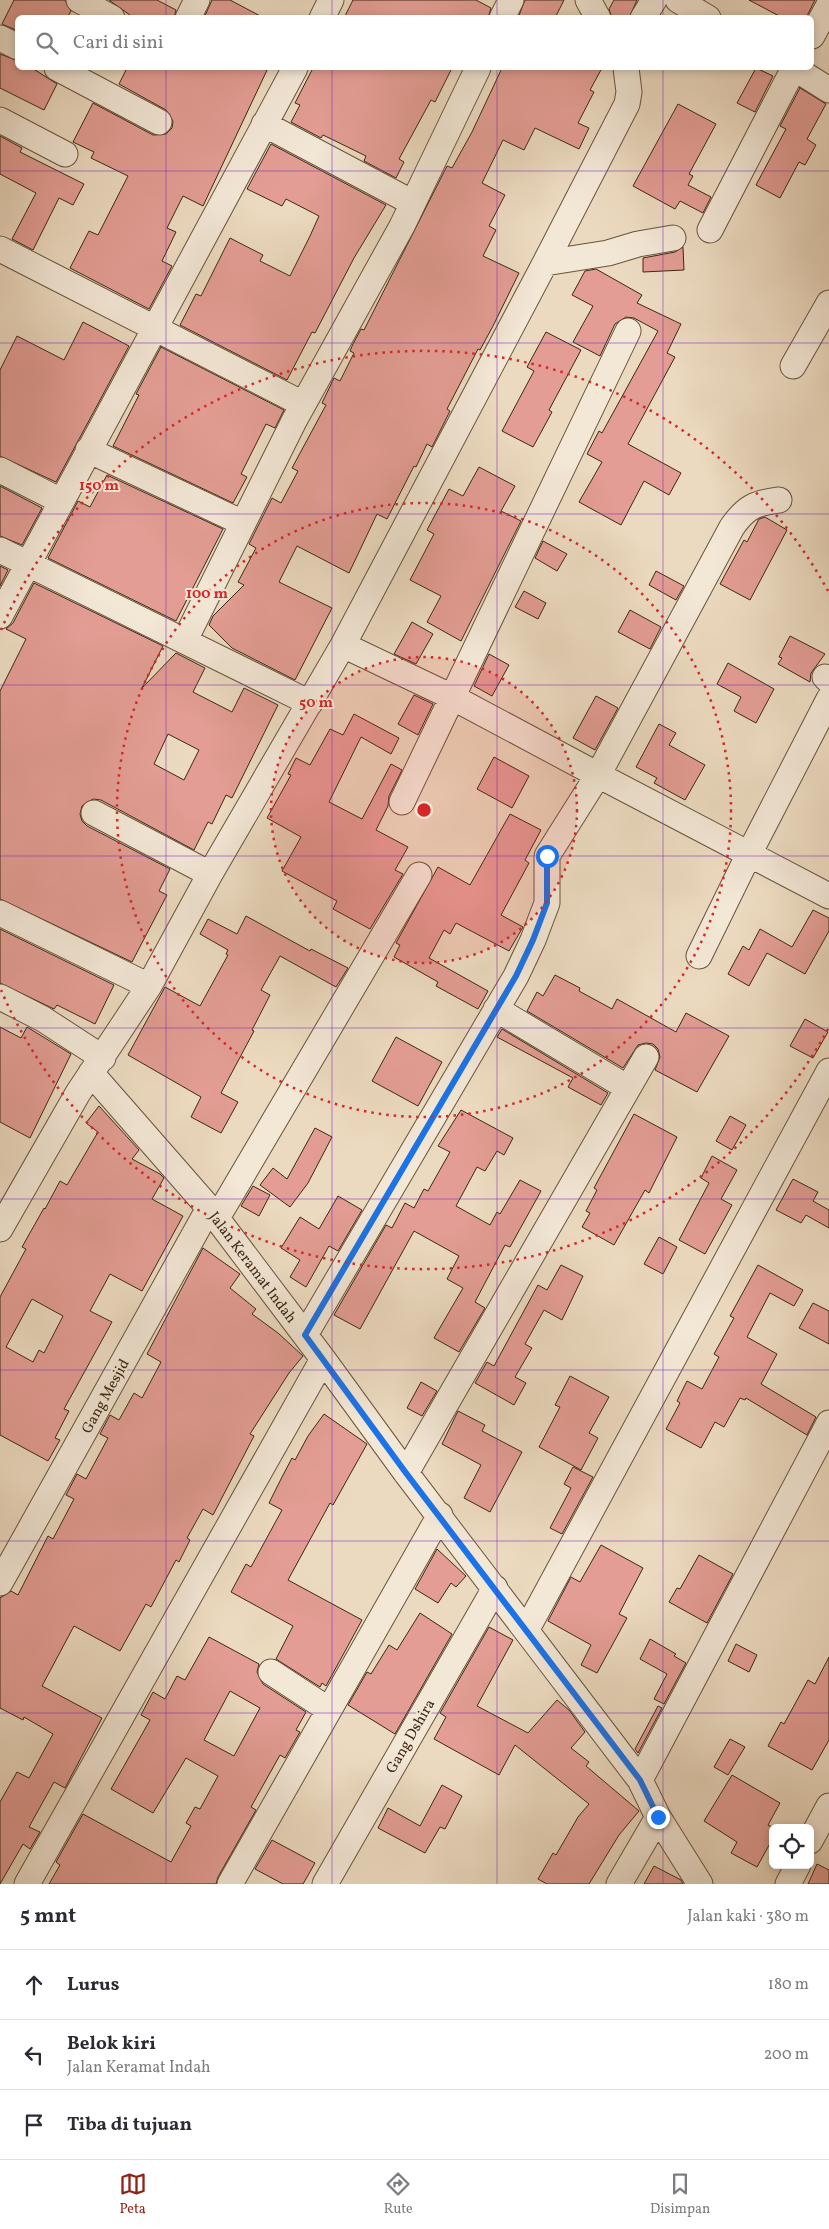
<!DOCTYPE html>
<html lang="id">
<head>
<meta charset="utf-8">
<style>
	:root { --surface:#fff; --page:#f7f7f7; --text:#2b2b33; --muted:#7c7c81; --line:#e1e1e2; --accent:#8f2418 }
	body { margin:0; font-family:Vollkorn,serif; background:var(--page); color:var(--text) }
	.controls { position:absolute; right:15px; bottom:15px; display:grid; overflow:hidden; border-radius:8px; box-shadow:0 2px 8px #0003 }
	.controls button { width:45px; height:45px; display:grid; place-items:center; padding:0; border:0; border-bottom:1px solid var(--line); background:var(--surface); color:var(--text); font:25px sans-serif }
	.stop { position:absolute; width:15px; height:15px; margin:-11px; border:4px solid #1a73e8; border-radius:50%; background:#fff }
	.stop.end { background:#1a73e8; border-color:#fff; box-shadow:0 1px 5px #0008 }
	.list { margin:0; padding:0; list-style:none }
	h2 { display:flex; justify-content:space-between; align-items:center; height:65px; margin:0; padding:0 20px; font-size:21px }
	h2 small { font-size:16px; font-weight:400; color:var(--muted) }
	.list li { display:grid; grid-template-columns:32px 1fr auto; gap:15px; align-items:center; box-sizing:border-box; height:70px; padding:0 20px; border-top:1px solid var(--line) }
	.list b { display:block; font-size:19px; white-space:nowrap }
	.list p { margin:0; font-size:16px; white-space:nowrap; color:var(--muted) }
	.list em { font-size:16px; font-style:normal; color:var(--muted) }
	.icon { flex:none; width:28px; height:28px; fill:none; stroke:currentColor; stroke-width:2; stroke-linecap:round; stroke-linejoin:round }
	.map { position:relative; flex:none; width:829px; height:1884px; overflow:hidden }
	.search { position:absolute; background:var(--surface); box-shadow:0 2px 8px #0003; left:15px; right:15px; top:15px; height:55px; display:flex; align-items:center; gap:12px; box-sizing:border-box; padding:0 18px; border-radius:8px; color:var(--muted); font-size:19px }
	.sheet { height:275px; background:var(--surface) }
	nav { display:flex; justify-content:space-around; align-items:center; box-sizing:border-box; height:70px; border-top:1px solid var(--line); background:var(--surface); font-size:14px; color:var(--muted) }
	nav a { display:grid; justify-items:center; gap:2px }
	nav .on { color:var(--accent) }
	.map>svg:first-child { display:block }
	.building { fill:#e39d94; stroke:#3c2813; fill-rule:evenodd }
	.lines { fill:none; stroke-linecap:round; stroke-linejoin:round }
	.minor-casing { stroke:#68543e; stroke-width:27 }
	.minor { stroke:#f3e7d6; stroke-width:25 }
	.route { stroke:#1a73e8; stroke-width:6 }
	.grid { fill:none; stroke:#7b2cbf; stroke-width:1; stroke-opacity:0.55 }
	.ring { fill:none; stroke:#d62828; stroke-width:2.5; stroke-dasharray:2.5 5 }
	.labels { text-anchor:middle; stroke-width:4; stroke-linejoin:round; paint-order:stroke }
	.street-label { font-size:15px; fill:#3c2813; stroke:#f3e7d6 }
	.centre { fill:#d62828; stroke:#f3e7d6; stroke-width:2.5 }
	.ring-label { font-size:15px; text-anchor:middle; font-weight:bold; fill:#d62828; stroke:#f3e7d6; stroke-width:4; stroke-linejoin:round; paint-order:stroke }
</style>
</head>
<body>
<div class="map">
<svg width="829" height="1884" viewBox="0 0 829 1884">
	<rect width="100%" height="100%" fill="#ecdac0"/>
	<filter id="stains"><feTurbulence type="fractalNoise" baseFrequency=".004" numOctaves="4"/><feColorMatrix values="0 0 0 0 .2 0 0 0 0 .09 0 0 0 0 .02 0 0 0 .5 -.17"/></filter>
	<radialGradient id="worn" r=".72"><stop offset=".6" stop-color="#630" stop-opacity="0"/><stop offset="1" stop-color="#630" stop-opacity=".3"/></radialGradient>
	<path class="building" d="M14,0H65L71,11L67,18H18V31L2,24Z
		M109,0H157L176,10L174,18H134Z
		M212,0H230L264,18H204Z
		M353,0H476L491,8L488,18H344Z
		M525,0H564L555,18H518Z
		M614,0H637L629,18H612L609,9Z
		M749,0H815L806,18H783Z
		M0,54L18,61V68H32L57,84L44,110L0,88Z
		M127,68H268L203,206L183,196L167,228L176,232L162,261L172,266L149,309L70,268L89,231L98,235L128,176L91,158L94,152L73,142L93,103L153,135L166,134L172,128L173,121L166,110L119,84Z
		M313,68H452L435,102L431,100L399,159L404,162L396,178L364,161L366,156L323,135L321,138L291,122L300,105L295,103Z
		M502,68H602L590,90L594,92L578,123L589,128L579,149L535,128L524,150L503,140L482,183L505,195L489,226L496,230L483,256L519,273L493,326L480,350L478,349L447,409L450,411L432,447L427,444L416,467L414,466L387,519L377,514L349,573L297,546L279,582L332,608L295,680L232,648L209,625L213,616L244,585L238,582L256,548L249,544L272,498L281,503L298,471L292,468L326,405L322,403L334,378L340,381L354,353L350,351L353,344L361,329L364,330L447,166L452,168L472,132Z
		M756,68L773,76L755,112L737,103Z
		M800,88L826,104L807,139L816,145L805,165L799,162L780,198L756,185L786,129L780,126Z
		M678,104L716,124L689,174L693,176L688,185L711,197L703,213L680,201L675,209L633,186Z
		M0,136L22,148L20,152L84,184L73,205L59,198L33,250L12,239L36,193L0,174Z
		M271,144L386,205L354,258L315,333L312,332L287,380L180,325L196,294L201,296L230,238L263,255L260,261L290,276L310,236L319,216L286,199L282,206L247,189Z
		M683,247L684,270L643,272V258L675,252Z
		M596,269L642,295L637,303L681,324L667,353L675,357L628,444L681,473L669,495L644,481L621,525L579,502L602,462L587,454L599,431L602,433L658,331L634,318L626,317L615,324L600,356L573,342L593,306L572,295L585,271Z
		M83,322L129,346L56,482L0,456V370L17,336L64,360Z
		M546,332L581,350L549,410L552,412L533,447L502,431L534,371L527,367Z
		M161,347L284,410L275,428L266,424L241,474L247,477L233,503L113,446L139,395L136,394Z
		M479,467L515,486L501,511L521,521L461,641L427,622L441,596L410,580L434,534L427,530L449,489L463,496Z
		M107,475L223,529L176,621L48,558L78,501L90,507Z
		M0,486L42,508L22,545L0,536Z
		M765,517L787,530L750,600L720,584L744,540L747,542L759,519Z
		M543,541L567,554L557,571L535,558Z
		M0,566L8,570L0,586Z
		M656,571L684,586L676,600L649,585Z
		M34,583L163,646L142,688L176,653L205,668L193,692L232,712L244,688L278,705L232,798L226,795L212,824L208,822L194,850L101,800L93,799L82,806L80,814L82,821L87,826L170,869L159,891L167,895L132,962L0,899V691L26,639L6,629L13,623ZM168,734L199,750L184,780L154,764Z
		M524,591L546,603L538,619L515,607Z
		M630,610L661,627L650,649L618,632Z
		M412,622L433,634L416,664L394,654Z
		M790,636L825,654L811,673L810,682L778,664L782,658L779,657Z
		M489,654L509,665L492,696L474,686Z
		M728,663L774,689L756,723L734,711L741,697L717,684Z
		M414,695L433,704L418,735L398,724Z
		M596,696L618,708L595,750L573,738Z
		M354,714L399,738L391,754L361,737L329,802L362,819L391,764L402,770L389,796L388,806L376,830L408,847L395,870L403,874L370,929L333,909L337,901L282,871L301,837L267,818L291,775L288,774L296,758L310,765L330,729L343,735Z
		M659,724L676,733L669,745L705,765L685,800L654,783L657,778L636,767Z
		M494,757L529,776L512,808L477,789Z
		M510,814L541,830L525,860L529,863L501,915L523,927L509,951L456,923L450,934L444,930L429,958L488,991L478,1009L436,986L438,982L394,957L400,945L396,943L438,867L470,885Z
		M813,910L829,918V931L805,974L767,953L749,986L728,974L743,946L749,950L760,929L792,947Z
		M246,916L310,951L311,949L348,968L336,987L280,956L261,990L270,995L252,1030L254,1031L221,1093L238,1102L221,1133L191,1117L201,1097L128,1055L165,987L200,1006L228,955L226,954L228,950L200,934L208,919L237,934Z
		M0,929L114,985L95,1024L57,1005L54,1009L0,983Z
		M555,975L580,988L579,991L612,1009L617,999L676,1032L686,1013L729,1036L697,1092L655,1070L660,1057L658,1049L653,1044L646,1043L638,1045L623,1068L527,1011L537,992L543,996Z
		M805,1019L828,1032L813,1058L790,1046Z
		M0,1027L21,1038L27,1027L71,1054L30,1138L0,1122Z
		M502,1029L608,1093L601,1105L568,1087L573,1078L497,1037Z
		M396,1037L442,1062L418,1106L372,1081Z
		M99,1106L139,1150L132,1159L160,1174L164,1178L152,1199L183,1216L142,1291L110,1274L90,1311L112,1322L64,1409L69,1411L55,1438L60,1440L48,1461L0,1435V1297L26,1249L22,1247L44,1208L45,1209L60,1181L67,1185L98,1132L86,1123ZM32,1299L63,1316L44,1353L39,1350L33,1362L6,1347Z
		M461,1110L513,1138L504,1155L497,1151L485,1171L477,1167L456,1206L490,1225L497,1212L500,1214L520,1180L541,1191L510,1247L505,1245L475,1302L485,1308L459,1352L434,1338L463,1288L447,1279L459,1256L414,1231L360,1329L334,1315L386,1225L392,1228L405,1203L414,1208L424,1189L428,1191L450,1152L438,1146Z
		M634,1114L677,1137L649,1193L645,1190L614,1245L582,1227L590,1213L586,1211L597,1190L594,1188Z
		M730,1116L746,1125L732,1150L716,1141Z
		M315,1128L332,1137L308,1183L290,1207L260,1185L273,1168L287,1179Z
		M712,1156L737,1170L721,1199L732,1205L705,1254L679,1240L709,1183L701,1178Z
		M793,1179L818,1192L813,1201L829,1210V1228L806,1215L801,1223L776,1210Z
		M253,1186L270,1195L259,1216L241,1206Z
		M338,1196L362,1210L338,1251L329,1246L306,1287L290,1277L300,1260L281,1248L300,1217L319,1229Z
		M659,1237L677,1247L663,1274L644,1264Z
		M203,1248L240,1274L230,1288L256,1309L252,1314L278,1333L303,1356L289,1373L250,1434L254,1436L213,1515L203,1509L187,1538L190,1540L179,1562L176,1560L151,1607L146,1604L120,1651L74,1626L42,1686L102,1718L65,1788L54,1782L29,1827L40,1832L30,1849L23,1844L0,1884V1802L17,1772L29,1778L53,1734L24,1717L23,1720L0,1708V1598L11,1591L18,1595L48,1536L53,1539L74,1499L66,1495L77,1474L86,1479L108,1438L100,1434L110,1415L119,1420L134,1393L142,1398L161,1362L147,1354Z
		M561,1265L583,1276L562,1320L544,1310L525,1344L532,1348L515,1377L526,1383L514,1405L475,1383L487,1362L494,1366L538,1285L547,1290Z
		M758,1265L803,1290L794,1306L770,1293L747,1337L777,1354L761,1384L816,1417L807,1435L746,1398L745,1400L740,1398L724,1427L715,1422L701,1448L666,1429L680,1403L677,1401L687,1381L702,1389L719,1357L714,1354L734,1318L730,1316Z
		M813,1303L829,1311V1344L799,1328Z
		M570,1376L609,1397L589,1433L598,1438L581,1470L539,1447L560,1407L555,1405Z
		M421,1382L437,1391L422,1416L407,1408Z
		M458,1411L485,1425L482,1431L522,1452L490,1512L464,1498L481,1465L442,1444Z
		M324,1414L367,1444L333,1505L330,1503L288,1580L362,1620L326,1686L322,1683L320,1687L276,1659L293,1626L231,1592L246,1564L251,1567L282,1510L269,1503L282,1477L292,1458L295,1460L308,1436Z
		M573,1467L593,1477L562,1534L550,1528L571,1488L564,1484Z
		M601,1545L643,1568L619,1614L627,1618L597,1673L581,1665L591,1645L548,1621L571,1577L580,1582Z
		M437,1549L466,1576L456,1587L451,1583L438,1603L415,1589Z
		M699,1555L733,1574L707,1623L669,1602L677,1588L680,1589Z
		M420,1613L452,1634L395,1734L348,1705L367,1672L371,1674L389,1645L397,1650Z
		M489,1627L513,1640L477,1706L528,1733L557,1700L569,1710L585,1732L571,1748L589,1762L586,1766L639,1811L619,1835L589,1884H547L538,1879L553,1853L556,1855L578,1817L589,1804L515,1745L499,1775L434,1739L446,1717L440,1713Z
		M209,1637L259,1664L257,1672L263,1684L306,1712L296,1730L300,1732L285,1758L280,1755L251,1807L256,1810L218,1877L216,1884H49L60,1865L56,1862L83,1814L171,1862L191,1826L186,1823L195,1807L200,1809L218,1776L186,1758L153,1813L111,1789L150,1720L141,1715L153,1692L165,1699L177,1676L185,1680ZM230,1691L260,1708L234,1756L204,1740Z
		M650,1639L676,1654L674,1656L686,1663L664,1704L654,1699L667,1674L640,1659Z
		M736,1644L757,1655L749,1672L728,1661Z
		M829,1657V1740L812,1770L768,1746L781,1722L784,1724L808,1680L815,1684Z
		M658,1706L662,1708L638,1753L635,1749Z
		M730,1739L745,1747L728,1775L714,1767Z
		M732,1775L780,1803L768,1825L774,1828L773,1838L757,1867L731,1853L737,1842L704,1821Z
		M442,1785L462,1796L445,1829L440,1827L425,1853L378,1828L388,1808L420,1826Z
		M272,1840L315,1863L303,1884H283L255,1869Z
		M817,1864L829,1870V1884H808Z
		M654,1866L681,1880L683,1884H644Z"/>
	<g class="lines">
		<defs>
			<path id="minor" d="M79,0L112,18
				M588,0L598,18
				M678,0L708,18
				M188,18L197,0
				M322,18L331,0
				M502,18L511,0
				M643,18L654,0
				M812,36L829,5
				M0,38L18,47
				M57,68L159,122
				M794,68L829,90
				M0,120L65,154
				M264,124L413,203
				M710,230L794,68
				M0,249L303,404
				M545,263L608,253L638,244L673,238
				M793,366L829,303
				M88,450L243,523
				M0,470L61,501
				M779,500C755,503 746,507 732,527L598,775L829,896
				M0,550L310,703
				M0,616L295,68
				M185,640L294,421L402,226L478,68
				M825,677L829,681
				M402,802L628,331
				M94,813L210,874
				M0,913L149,986
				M699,956L749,854L829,699
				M0,997L43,1019L103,1058
				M496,1009L628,1088
				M91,1073L209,1208L323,1359L406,1473L640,1780L658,1817L700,1884
				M217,1218L419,875
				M0,1229L78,1093L149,986L210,874L343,645L545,263L627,104L629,92L626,68
				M305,1335L516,976L533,940L547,903V856L598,775L452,697L343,645
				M406,1473L646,1057
				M0,1583L209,1208
				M527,1629L829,1071
				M271,1672L329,1710
				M640,1780L829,1423
				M810,1841L829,1806
				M27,1884L323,1359
				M230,1884L440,1515
				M325,1884L495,1588
				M619,1884L658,1817
				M788,1884L798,1865"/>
		</defs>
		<use href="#minor" class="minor-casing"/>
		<use href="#minor" class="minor"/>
	</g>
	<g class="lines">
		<path class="route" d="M547,856V903L533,940L516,976L305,1335L406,1473L640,1780L658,1817"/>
	</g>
	<path class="grid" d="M166,0V18M332,0V18M497,0V18M663,0V18M166,68V1884M332,68V1884M497,68V1884M663,68V1884M0,171H829M0,343H829M0,514H829M0,685H829M0,856H829M0,1028H829M0,1199H829M0,1370H829M0,1541H829M0,1713H829"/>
	<circle cx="424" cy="810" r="153" fill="#d62828" fill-opacity=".12"/>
	<g class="ring">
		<circle cx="424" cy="810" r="153"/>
		<circle cx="424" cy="810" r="307"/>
		<path d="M828 1029A460 460 0 0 1 1 990M1 630A460 460 0 0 1 828 591"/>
	</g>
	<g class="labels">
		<g class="street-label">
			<text transform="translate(253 1267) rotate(53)" y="5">Jalan Keramat Indah</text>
			<text transform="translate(105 1396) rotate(-61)" y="5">Gang Mesjid</text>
			<text transform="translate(410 1736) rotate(-60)" y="5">Gang Dshira</text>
		</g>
	</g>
	<circle cx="424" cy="810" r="8" class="centre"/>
	<g class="ring-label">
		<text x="99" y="490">150 m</text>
		<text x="207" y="598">100 m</text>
		<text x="316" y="707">50 m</text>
	</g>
	<rect width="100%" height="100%" filter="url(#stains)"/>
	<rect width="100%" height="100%" fill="url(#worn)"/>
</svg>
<div class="controls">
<button><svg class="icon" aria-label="locate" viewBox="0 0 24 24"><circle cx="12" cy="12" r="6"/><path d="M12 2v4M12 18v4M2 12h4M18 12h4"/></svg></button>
</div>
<div class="stop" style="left:547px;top:856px"></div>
<div class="stop end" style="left:658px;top:1817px"></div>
<div class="search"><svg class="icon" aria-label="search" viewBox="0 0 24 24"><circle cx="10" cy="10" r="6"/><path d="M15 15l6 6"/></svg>Cari di sini</div>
</div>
<section class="sheet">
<h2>5 mnt<small>Jalan kaki · 380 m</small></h2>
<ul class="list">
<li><svg class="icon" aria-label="ahead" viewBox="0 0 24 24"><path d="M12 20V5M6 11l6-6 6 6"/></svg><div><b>Lurus</b></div><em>180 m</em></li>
<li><svg class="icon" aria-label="left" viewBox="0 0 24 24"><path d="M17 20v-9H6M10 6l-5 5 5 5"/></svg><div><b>Belok kiri</b><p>Jalan Keramat Indah</p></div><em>200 m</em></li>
<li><svg class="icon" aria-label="arrive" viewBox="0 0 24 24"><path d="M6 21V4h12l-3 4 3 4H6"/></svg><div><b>Tiba di tujuan</b></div></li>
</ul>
</section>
<nav>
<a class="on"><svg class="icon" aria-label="map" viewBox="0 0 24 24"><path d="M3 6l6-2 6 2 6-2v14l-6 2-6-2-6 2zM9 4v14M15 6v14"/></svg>Peta</a>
<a><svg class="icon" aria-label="directions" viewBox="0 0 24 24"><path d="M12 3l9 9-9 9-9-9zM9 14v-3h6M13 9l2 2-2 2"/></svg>Rute</a>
<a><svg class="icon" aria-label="saved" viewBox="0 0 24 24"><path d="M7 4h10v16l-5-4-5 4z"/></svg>Disimpan</a>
</nav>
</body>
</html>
